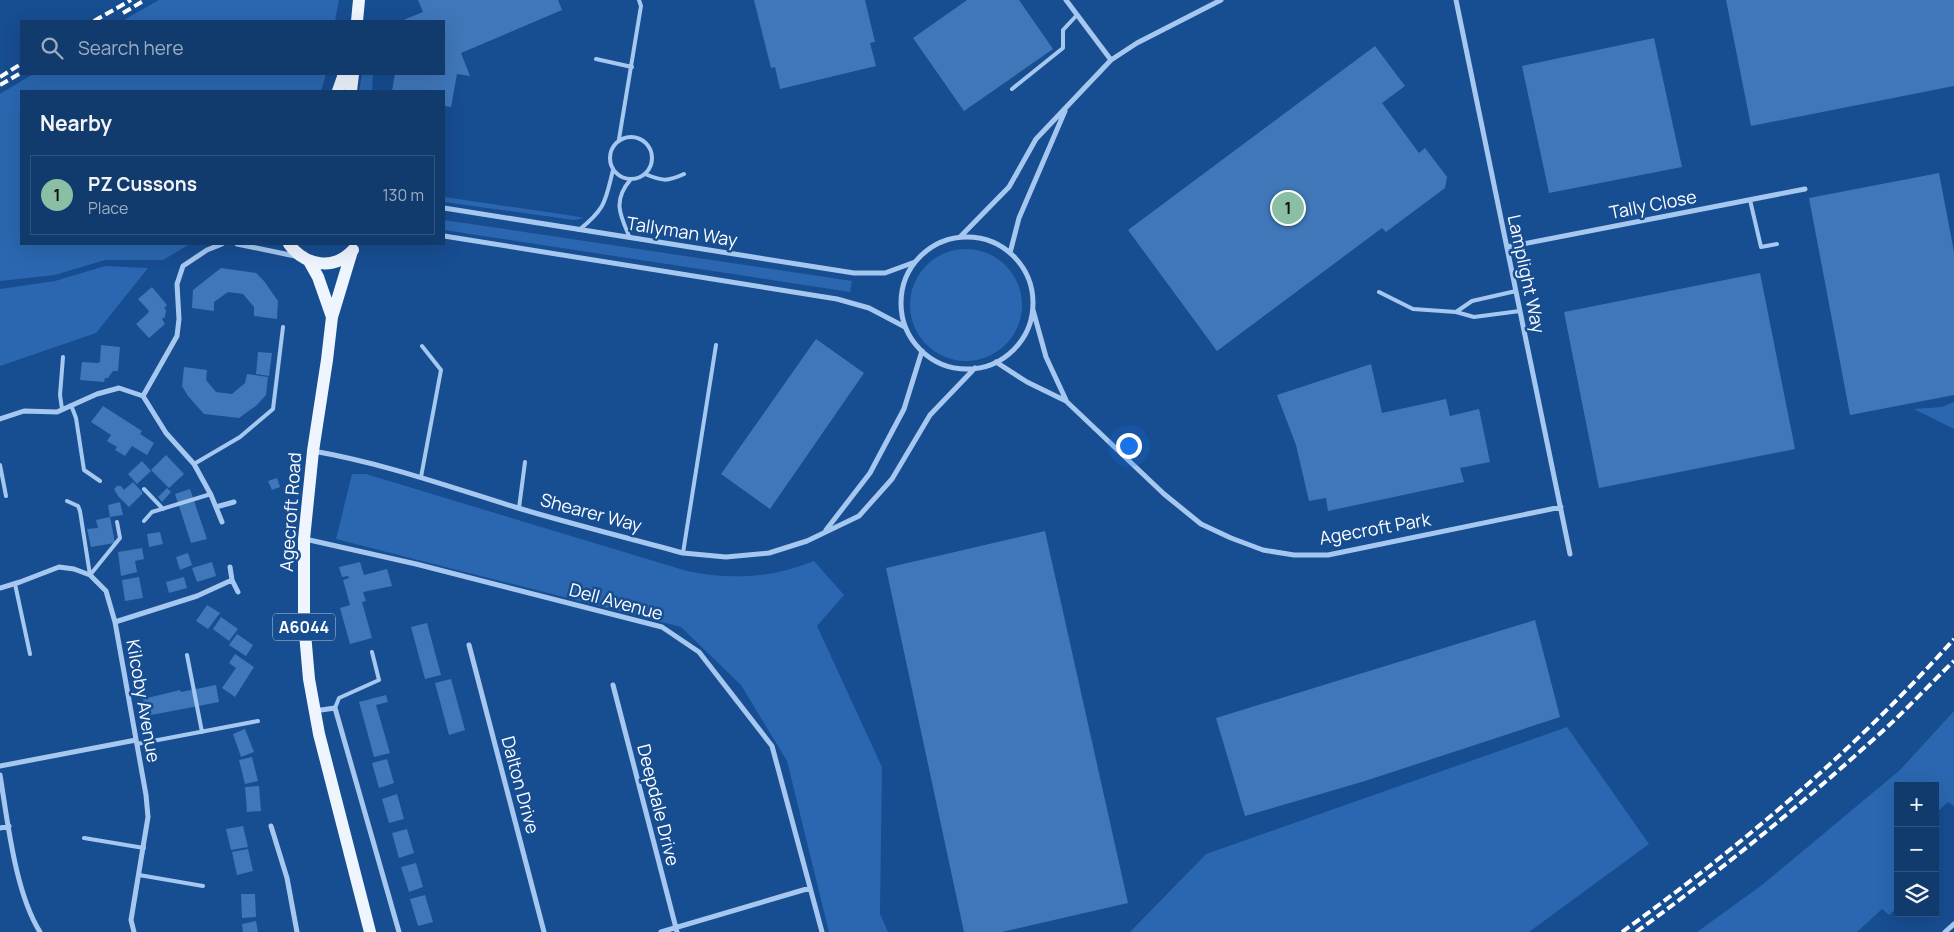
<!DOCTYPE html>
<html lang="en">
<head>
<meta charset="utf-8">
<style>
	:root { --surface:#113a6d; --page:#1a4172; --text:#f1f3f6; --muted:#9cadc2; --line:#305480; --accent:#8abfa5 }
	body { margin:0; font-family:Manrope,sans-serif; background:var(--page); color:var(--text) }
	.controls { position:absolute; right:15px; bottom:15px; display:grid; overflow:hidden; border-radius:0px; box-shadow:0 5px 20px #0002 }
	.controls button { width:45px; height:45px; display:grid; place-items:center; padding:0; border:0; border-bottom:1px solid var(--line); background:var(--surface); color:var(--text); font:25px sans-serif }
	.you { position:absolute; left:1128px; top:445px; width:18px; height:18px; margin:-12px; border:4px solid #fff; border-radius:50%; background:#1a73e8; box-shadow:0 0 0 8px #1a73e833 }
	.badge { display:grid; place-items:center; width:32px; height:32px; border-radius:50%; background:var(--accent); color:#111; font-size:16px; font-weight:700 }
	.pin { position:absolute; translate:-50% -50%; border:2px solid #fff; box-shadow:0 1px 5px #0006 }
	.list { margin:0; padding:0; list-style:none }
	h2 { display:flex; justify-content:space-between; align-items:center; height:65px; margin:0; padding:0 20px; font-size:21px }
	h2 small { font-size:16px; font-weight:400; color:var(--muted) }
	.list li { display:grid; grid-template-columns:32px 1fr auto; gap:15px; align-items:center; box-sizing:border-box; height:80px; margin:0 10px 10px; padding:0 10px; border:1px solid var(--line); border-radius:0px }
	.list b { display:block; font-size:19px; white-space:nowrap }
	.list p { margin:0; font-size:16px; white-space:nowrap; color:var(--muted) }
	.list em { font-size:16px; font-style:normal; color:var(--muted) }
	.icon { flex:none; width:28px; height:28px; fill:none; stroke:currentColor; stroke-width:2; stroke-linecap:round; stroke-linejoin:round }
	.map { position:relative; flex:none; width:1954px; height:932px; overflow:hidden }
	.search { position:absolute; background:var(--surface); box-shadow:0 5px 20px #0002; left:20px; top:20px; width:425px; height:55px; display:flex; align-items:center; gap:12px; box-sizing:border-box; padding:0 18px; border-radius:0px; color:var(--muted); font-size:19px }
	.panel { position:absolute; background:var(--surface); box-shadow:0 5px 20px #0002; left:20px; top:90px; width:425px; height:155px; border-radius:0px }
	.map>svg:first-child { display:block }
	.green { fill:#2a67b0 }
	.building { fill:#4077b9 }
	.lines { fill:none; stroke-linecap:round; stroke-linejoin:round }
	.lane { stroke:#a6c8f0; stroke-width:4 }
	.street { stroke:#a6c8f0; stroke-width:5 }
	.primary { stroke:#eff5ff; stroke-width:12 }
	.rail { stroke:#fff; stroke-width:4; stroke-dasharray:9 4; stroke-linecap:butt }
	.labels { text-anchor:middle; stroke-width:5; stroke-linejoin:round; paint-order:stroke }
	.shield { fill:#174d91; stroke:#b9cade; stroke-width:1 }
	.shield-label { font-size:16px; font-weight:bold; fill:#fff }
	.street-label { font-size:18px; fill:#fff; stroke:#174d91 }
</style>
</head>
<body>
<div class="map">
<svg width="1954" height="932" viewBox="0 0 1954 932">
	<rect width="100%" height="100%" fill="#174d91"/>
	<path class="green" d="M159,0H339L335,21H122Z
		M33,74H326L321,91H21V244H190L163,260H105L55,275L0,281V94Z
		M362,74H373L372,91H359Z
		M444,197L574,216L584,218L574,220L444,202Z
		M444,220L852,281L850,292L444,230Z
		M910 305a56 56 0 1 1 112 0a56 56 0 1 1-112 0Z
		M105,266L148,268L96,333L0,366V289L55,281Z
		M1954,402V429L1914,409L1942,407Z
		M352,474H366L687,571C731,580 772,578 814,561L844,595L817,626L882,767L880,914L888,932H829L787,761L741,685L681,627L336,539Z
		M1954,711V806L1948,802L1935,814V786H1898V907L1889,915L1882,909L1857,932H1697L1762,885L1900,770Z
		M1567,727L1649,844L1529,932H1130L1206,854Z"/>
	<path class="building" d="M418,0H558L562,10L461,53L470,76L457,74L451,107L444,106V91H392L395,74H444V21H401L423,12Z
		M754,0H865L875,42L870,43L876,66L780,89L775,67L771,68Z
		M967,0H1019L1053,49L964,111L913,38Z
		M1726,0H1954V86L1751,126Z
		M1654,38L1682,167L1549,193L1522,66Z
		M1375,46L1405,86L1382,103L1419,153L1425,148L1447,177L1445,188L1386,232L1382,228L1217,351L1128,230Z
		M1939,173L1954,252V395L1850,415L1809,198Z
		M221,268L256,273L264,281L278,301L277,319L254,316V307L243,294L228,292L214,302V311L192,308L193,290Z
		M1760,273L1795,449L1599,488L1564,312Z
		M152,287L167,305L164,308L166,310L165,317L162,319L165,324L149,338L136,324L148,313L149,311L138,299Z
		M816,339L864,373L770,509L721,474Z
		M101,345L120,347L118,371H113L108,378H105L104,382L80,380L82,362L98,363L100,362Z
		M258,352L272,353L269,376L256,374Z
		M1371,364L1382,413L1446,399L1450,416L1479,409L1490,462L1460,468L1464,482L1328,511L1326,498L1309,501L1296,445L1277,395Z
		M184,367L207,370L206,380L216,392L232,394L245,383L247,374L268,377L266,395L257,405L239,418L204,414L188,396L182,386Z
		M103,406L142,431L140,434L154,443L147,455L132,446L125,456L115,450L117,447L107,441L111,435L91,422Z
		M166,455L184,474L169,488L151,470Z
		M142,461L151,471L137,484L128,474Z
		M277,478L280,487L272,490L268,481Z
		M133,482L143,493L129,507L118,496L114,489L117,486H121L124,490Z
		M167,488L171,492L162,502L158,497Z
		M190,489L207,539L191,543L175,494Z
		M120,502L123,515L110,517L108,505Z
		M110,517L115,543L91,547L87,529L98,528L96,520Z
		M1045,531L1128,903L1002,932H964L886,568Z
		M160,532L163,544L149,547L147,534Z
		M142,548L144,559L135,561L137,572L121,576L118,552Z
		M188,553L192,565L180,570L176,557Z
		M212,562L216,576L197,582L192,568Z
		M360,562L364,575L387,569L392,586L363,592L366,601L362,602L372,638L350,644L340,608L350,605L343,580L349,578L348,576L342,577L339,567Z
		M139,577L143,598L125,601L122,580Z
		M184,577L187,588L169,593L166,582Z
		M207,605L220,613L208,629L196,621Z
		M221,617L238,629L229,641L213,629Z
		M1535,620L1560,717L1365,781L1245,816L1216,718Z
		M427,623L441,675L425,679L411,627Z
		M237,634L253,645L246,656L229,645Z
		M235,654L254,667L235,697L222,688L236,668L229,663Z
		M451,679L465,730L449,735L435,683Z
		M216,685L219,702L146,716L143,699L180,690L181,692Z
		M386,695L388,702L376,705L390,753L374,757L359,702Z
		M245,729L254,752L241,757L233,734Z
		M252,757L258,781L245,784L239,760Z
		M387,759L394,783L379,788L372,763Z
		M259,786L261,811L247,812L245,787Z
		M397,794L404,819L389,823L382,799Z
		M243,826L248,847L231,850L226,829Z
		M407,829L414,853L399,858L392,833Z
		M248,849L253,871L237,875L232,852Z
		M416,863L423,887L409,892L401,867Z
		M241,894H255L256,917L242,918Z
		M425,895L433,922L418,926L410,899Z
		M256,921L258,932H243L242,924Z"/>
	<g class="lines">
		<path class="lane" d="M596,59L632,67
			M1012,89L1063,48V30L1077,15
			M610 158a21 21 0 1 1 42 0a21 21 0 1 1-42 0Z
			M619,139L641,6L639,0
			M645,174C662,181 667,182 684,174
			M1750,200L1761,247L1777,244
			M579,230C606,208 605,202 613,170
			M630,238C620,215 612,201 631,179
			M1379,292L1413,309L1456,312L1474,317L1520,311
			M1456,312L1472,301L1516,291
			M71,405L76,418L84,470L100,481
			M62,409L60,395L63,357
			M194,464L240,437L273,409L283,327
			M0,465L6,496
			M421,477L441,370L422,346
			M144,489L163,509
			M67,501L78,506L80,511L90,575
			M519,508L525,462
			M144,521L152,512L211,494
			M683,553L716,345
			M90,575L120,538L117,522
			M15,584L30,654
			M187,655L202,732
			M335,708L339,698L379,680L372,652
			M137,744L258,721
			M84,838L144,848
			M139,875L203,886"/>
		<path class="street" d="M1066,0L1111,60
			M1456,0L1570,554
			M444,208L854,273H885L915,262
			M444,236L837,299L869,308L905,327
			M960,237L1009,187L1036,139L1111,60L1137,43L1221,0
			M901 303a66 66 0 1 1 132 0a66 66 0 1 1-132 0Z
			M237,244L295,256
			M1507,247L1805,189
			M1010,253L1019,218L1065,111
			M1033,310L1046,357L1066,400
			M996,362L1027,382L1066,401L1164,494L1201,524L1231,538L1263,550L1294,555H1328L1561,507
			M143,396L166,433L194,464L211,495L222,522
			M0,419L24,411L57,412L97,394L119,388L143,396L177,336L179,319L177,284L183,266L207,250L222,244
			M313,451C383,463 450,487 518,508C572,524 628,538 683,553L726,557L769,553L807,541L859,516L892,479L930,415L975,368
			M216,507L234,502
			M826,530L870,473L904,409L922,351
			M305,539L416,564L662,627L699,652L772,746L822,932
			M230,567L232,580L238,592
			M0,588L20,582L59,567L74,569L90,575L106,591L115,622L146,795L148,817L131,920L134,932
			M115,622L197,596L232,580
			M469,645L544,932
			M613,685L677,932
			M314,711L335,708L399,932
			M0,766L136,740
			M0,775C8,823 15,892 40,932
			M271,826L287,878L297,932
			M0,828L9,826
			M661,932L810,888
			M1945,932L1954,924"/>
		<path class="primary" d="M357,21L359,0
			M338,91L344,74
			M351,91L353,74
			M289,244C305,266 334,271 353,250
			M352,251L332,317L327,360L313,451L304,539V622L309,679L319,734L370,932
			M309,261L318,277L332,317"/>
		<path class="rail" d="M123,13L145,0
			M94,21L131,0
			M0,77L21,64
			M0,85L21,73
			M1622,932C1742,845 1855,750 1954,639
			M1636,932C1723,869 1807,800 1886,728C1910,706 1931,683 1954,661"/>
	</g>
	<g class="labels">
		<rect class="shield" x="273" y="613.5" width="62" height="27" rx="4"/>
		<g class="shield-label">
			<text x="304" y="633">A6044</text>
		</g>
		<g class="street-label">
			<text transform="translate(1653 205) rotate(-11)" y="6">Tally Close</text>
			<text transform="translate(682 232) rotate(9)" y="6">Tallyman Way</text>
			<text transform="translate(1526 274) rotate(78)" y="6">Lamplight Way</text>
			<text transform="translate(291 512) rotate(-86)" y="6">Agecroft Road</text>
			<text transform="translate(591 513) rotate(15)" y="6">Shearer Way</text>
			<text transform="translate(1375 529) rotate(-10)" y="6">Agecroft Park</text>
			<text transform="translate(616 602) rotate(15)" y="6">Dell Avenue</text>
			<text transform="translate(143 701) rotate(80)" y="6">Kilcoby Avenue</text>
			<text transform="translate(520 785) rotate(75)" y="6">Dalton Drive</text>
			<text transform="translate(658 805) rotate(76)" y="6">Deepdale Drive</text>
		</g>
	</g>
</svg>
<div class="controls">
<button>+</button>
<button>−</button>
<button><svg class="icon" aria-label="layers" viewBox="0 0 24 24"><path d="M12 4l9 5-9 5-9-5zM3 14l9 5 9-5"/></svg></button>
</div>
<div class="you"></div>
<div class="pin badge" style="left:1288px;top:208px">1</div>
<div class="search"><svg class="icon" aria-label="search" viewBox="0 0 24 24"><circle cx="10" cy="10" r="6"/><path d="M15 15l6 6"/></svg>Search here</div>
<section class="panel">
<h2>Nearby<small></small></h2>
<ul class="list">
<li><span class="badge">1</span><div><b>PZ Cussons</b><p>Place</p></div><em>130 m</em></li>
</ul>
</section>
</div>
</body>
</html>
